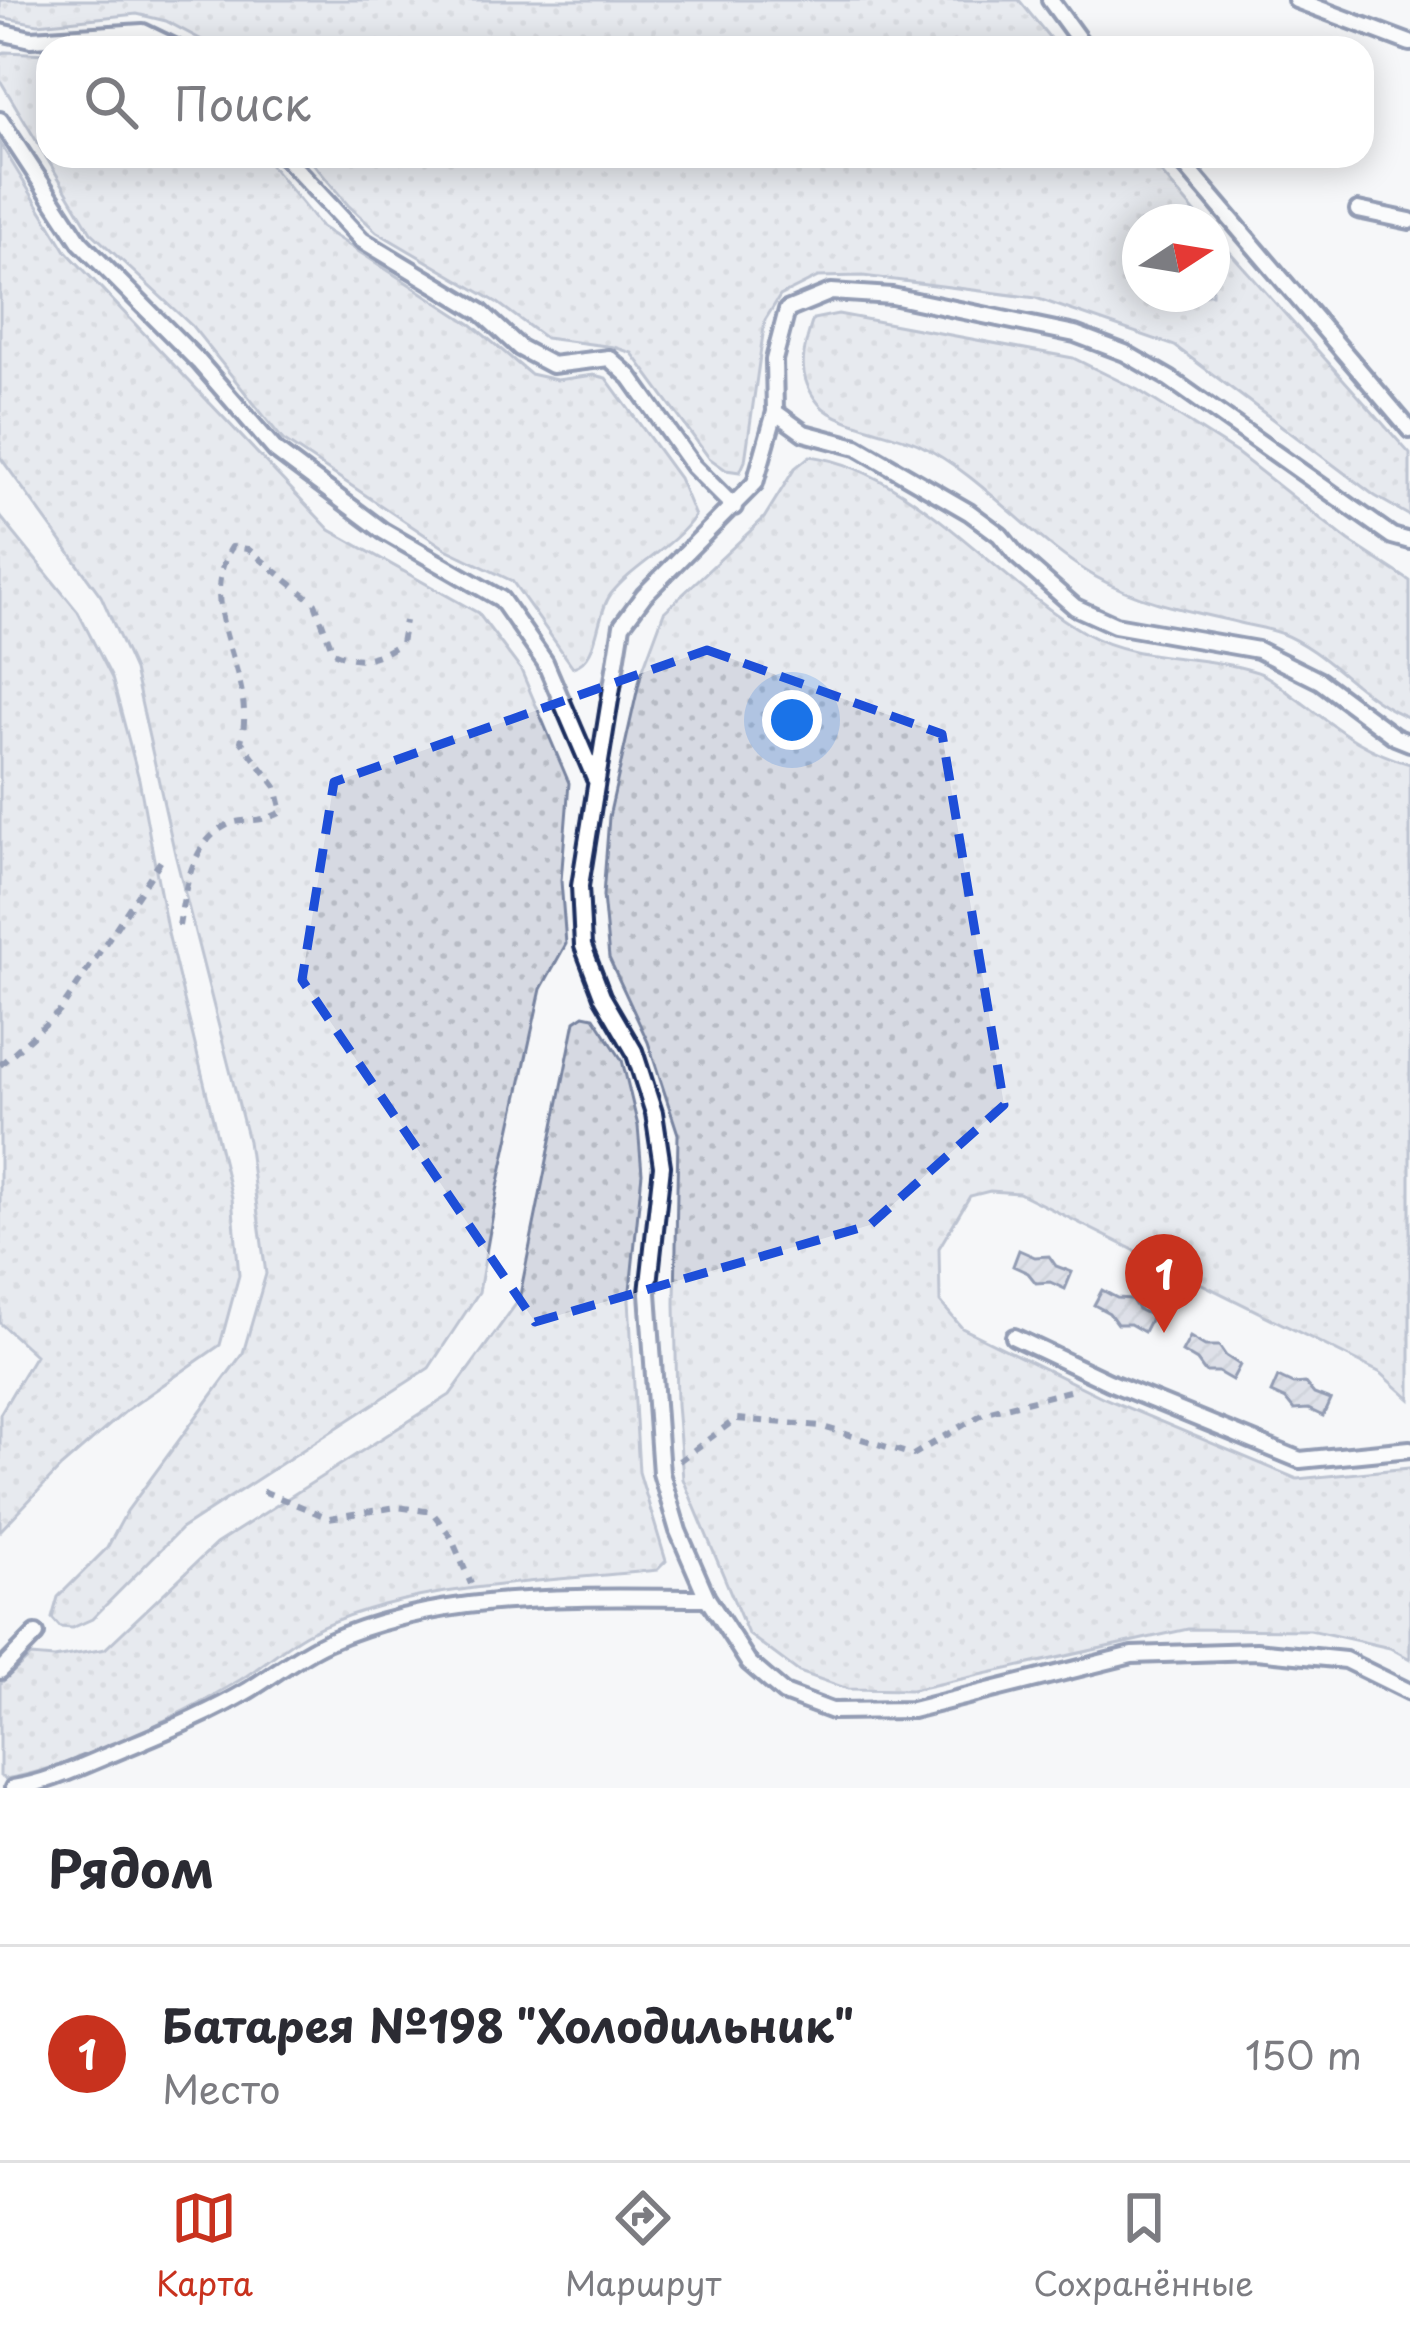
<!DOCTYPE html>
<html lang="ru">
<head>
<meta charset="utf-8">
<style>
	:root { --surface:#fff; --page:#f7f7f7; --text:#2b2b33; --muted:#7c7c81; --line:#e1e1e2; --accent:#c8321e }
	body { margin:0; font-family:"Playpen Sans",sans-serif; background:var(--page); color:var(--text) }
	.compass { position:absolute; left:1122px; top:204px; width:108px; height:108px; border-radius:50%; background:var(--surface); box-shadow:0 6px 30px #0003; rotate:78deg }
	.you { position:absolute; left:792px; top:720px; width:42px; height:42px; margin:-30px; border:9px solid #fff; border-radius:50%; background:#1a73e8; box-shadow:0 0 0 18px #1a73e833 }
	.badge { display:grid; place-items:center; width:78px; height:78px; border-radius:50%; background:var(--accent); color:#fff; font-size:39px; font-weight:700 }
	.pin { position:absolute; translate:-50% -99px; filter:drop-shadow(0 3px 6px #0008) }
	.pin::after { content:''; position:absolute; top:63px; width:42px; height:36px; background:inherit; clip-path:polygon(0 0,100% 0,50% 100%) }
	.list { margin:0; padding:0; list-style:none }
	h2 { display:flex; justify-content:space-between; align-items:center; height:156px; margin:0; padding:0 48px; font-size:51px }
	h2 small { font-size:39px; font-weight:400; color:var(--muted) }
	.list li { display:grid; grid-template-columns:78px 1fr auto; gap:36px; align-items:center; box-sizing:border-box; height:216px; padding:0 48px; border-top:3px solid var(--line) }
	.list b { display:block; font-size:45px; white-space:nowrap }
	.list p { margin:0; font-size:39px; white-space:nowrap; color:var(--muted) }
	.list em { font-size:39px; font-style:normal; color:var(--muted) }
	.icon { flex:none; width:66px; height:66px; fill:none; stroke:currentColor; stroke-width:2; stroke-linecap:round; stroke-linejoin:round }
	.map { position:relative; flex:none; width:1410px; height:1788px; overflow:hidden }
	.search { position:absolute; background:var(--surface); box-shadow:0 6px 30px #0003; left:36px; right:36px; top:36px; height:132px; display:flex; align-items:center; gap:30px; box-sizing:border-box; padding:0 42px; border-radius:36px; color:var(--muted); font-size:45px }
	.sheet { height:372px; background:var(--surface) }
	nav { display:flex; justify-content:space-around; align-items:center; box-sizing:border-box; height:168px; border-top:3px solid var(--line); background:var(--surface); font-size:33px; color:var(--muted) }
	nav a { display:grid; justify-items:center; gap:6px }
	nav .on { color:var(--accent) }
	.map>svg:first-child { display:block }
	.grass { fill:url(#grass-dots); stroke:#7884a0; stroke-width:3 }
	.building { fill:url(#building-hatch); stroke:#1b2f5e; stroke-width:3 }
	.lines { fill:none; stroke-linecap:round; stroke-linejoin:round }
	.lane-casing { stroke:#1b2f5e; stroke-width:22 }
	.path { stroke:#1b2f5e; stroke-width:6; stroke-dasharray:9 9; stroke-linecap:butt }
	.lane { stroke:#fff; stroke-width:14 }
	.marked { fill:none; stroke:#1d4ed8; stroke-width:9; stroke-dasharray:24 15; stroke-linejoin:round }
</style>
</head>
<body>
<div class="map">
<svg width="1410" height="1788" viewBox="0 0 1410 1788">
	<defs>
		<pattern id="grass-dots" width="8" height="8" patternUnits="userSpaceOnUse" patternTransform="scale(3)"><rect width="8" height="8" fill="#d6d9e2"/><path d="M2 2h.1M6 6h.1" fill="none" stroke="#b7bbc4" stroke-width="1.8" stroke-linecap="round"/></pattern>
		<pattern id="building-hatch" width="6" height="6" patternUnits="userSpaceOnUse" patternTransform="scale(3)"><rect width="6" height="6" fill="#c0c4d3"/><path d="M-1 1l2-2M0 6l6-6M5 7l2-2" fill="none" stroke="#a4a9b8"/></pattern>
	</defs>
	<rect width="100%" height="100%" fill="#f6f7f9"/>
	<filter id="ink" filterUnits="userSpaceOnUse"><feTurbulence type="fractalNoise" baseFrequency=".00833" numOctaves="2"/><feDisplacementMap in="SourceGraphic" scale="24" xChannelSelector="R" yChannelSelector="G"/><feConvolveMatrix kernelMatrix="1 2 1 2 8 2 1 2 1" color-interpolation-filters="sRGB"/></filter>
	<g filter="url(#ink)">
		<path class="grass" d="M0,0H1019L1058,48H217L166,21L137,14L38,24L0,17Z
			M5,52L48,54V156H263L321,227L472,325L530,374L557,380L594,375L606,378L679,478L695,516C673,548 635,564 611,594C595,615 600,660 573,667L512,581L446,549L283,440L192,326L91,232L0,80V54Z
			M0,143L66,251L330,530L478,613L521,670L569,783L561,881L566,944L541,989L497,1191L479,1292L429,1368L181,1529L92,1619L72,1628L60,1627L52,1618L58,1597L107,1548L127,1511L243,1353L266,1274L248,1141L175,854L134,670L101,596L0,457Z
			M307,156H1147L1203,222H1140V294H1212V232L1410,454V516L1375,496L1175,346L1036,298L863,276L818,277L780,296L765,320L745,461L740,472L726,470L709,458L632,353L614,347L545,338L498,303L377,232L348,205Z
			M838,314L1073,358L1138,390L1237,453L1349,541L1410,581V718C1361,700 1329,652 1280,633C1267,628 1250,626 1236,622C1188,611 1140,602 1096,577C1032,541 986,478 920,445C896,433 835,424 819,404C796,376 802,352 813,319Z
			M810,456C913,470 997,582 1085,633C1135,662 1200,654 1254,671C1270,675 1286,692 1300,701C1339,730 1362,750 1410,764V1399L1381,1373L1019,1193L990,1191L970,1196L939,1248L940,1302L962,1328L1104,1398L1297,1479L1410,1468V1659L1390,1648L1310,1630L1188,1629L912,1690L848,1689L799,1672L748,1634L683,1479L677,1404L675,1303L678,1134L648,1042L609,958L603,896L609,817L641,674L664,612L764,518L795,468Z
			M0,516L78,612L112,678L139,779L167,929L232,1198L239,1275L220,1345L127,1410L61,1467L0,1531V1414L35,1355L0,1323Z
			M584,1015L594,1017L622,1060L638,1126L642,1173L629,1300L639,1472L666,1561L657,1570C550,1582 404,1583 308,1633C284,1646 263,1666 240,1680C181,1715 71,1769 5,1779L0,1776V1684L31,1656L54,1658L105,1649L216,1544L450,1395L519,1300L575,1021Z"/>
		<path class="building" d="M1019,1250L1035,1257L1049,1256L1056,1266L1072,1272L1065,1289L1050,1282L1036,1283L1028,1273L1013,1266Z
			M1102,1290L1117,1298L1131,1299L1138,1309L1152,1316L1144,1332L1130,1324H1117L1109,1313L1094,1305Z
			M1190,1337L1205,1346H1219L1226,1356L1240,1365L1232,1380L1218,1372H1205L1197,1361L1182,1352Z
			M1278,1377L1293,1384L1305,1383L1314,1394L1330,1400L1323,1416L1308,1409L1294,1410L1286,1400L1271,1393Z"/>
		<g class="lines">
			<defs>
				<path id="lane" d="M1050,0L1085,48
					M1296,0L1410,43
					M0,32L31,39L143,32L176,48
					M0,120L80,242L199,362L276,451L383,531L501,599L545,662L595,779
					M284,156L362,240L481,312L520,348L552,365L609,358L630,377L693,466L734,507
					M1177,156L1410,430
					M1358,210L1410,221
					M775,412L804,433L857,447L969,512L1000,535L1017,556L1075,607L1115,625L1258,650L1320,681L1395,737L1410,743
					M1410,541L1392,536L1170,379L1125,353L1075,334L892,296L831,292L787,310L774,360L775,412L755,483L644,595L622,625L580,886L583,946L602,996L634,1051L654,1113L662,1166L648,1293L661,1473L678,1531L707,1598L749,1663L784,1693L832,1711L912,1710L1132,1655L1256,1651L1345,1660L1410,1692
					M1014,1337L1109,1382L1300,1460L1410,1449
					M0,1671L36,1634
					M13,1788C50,1782 82,1766 116,1752C161,1733 207,1715 249,1690C275,1674 300,1654 327,1642C444,1590 583,1598 707,1598"/>
			</defs>
			<use href="#lane" class="lane-casing"/>
			<path class="path" d="M179,926C185,890 191,843 227,825C243,817 257,825 282,812L276,787L241,741C259,675 192,609 232,547L248,549L315,603L333,652C360,664 376,659 401,643L405,621
				M0,1065L60,1011L164,856
				M679,1461L736,1419L820,1426L913,1455L986,1412L1077,1389
				M263,1491L329,1518L397,1507L432,1512L451,1537L471,1584"/>
			<use href="#lane" class="lane"/>
		</g>
	</g>
	<path d="M0 0H1410V1788H0ZM707,650L942,734L1004,1105L870,1225L535,1322L302,980L334,782Z" fill="#f6f7f9" fill-opacity=".55" fill-rule="evenodd"/>
	<path class="marked" d="M707,650L942,734L1004,1105L870,1225L535,1322L302,980L334,782Z"/>
</svg>
<svg class="compass" viewBox="-18 -18 36 36"><path d="M0-13l5 13h-10z" fill="#e53935"/><path d="M0 13l5-13h-10z" fill="#7c7c81"/></svg>
<div class="you"></div>
<div class="pin badge" style="left:1164px;top:1333px">1</div>
<div class="search"><svg class="icon" aria-label="search" viewBox="0 0 24 24"><circle cx="10" cy="10" r="6"/><path d="M15 15l6 6"/></svg>Поиск</div>
</div>
<section class="sheet">
<h2>Рядом<small></small></h2>
<ul class="list">
<li><span class="badge">1</span><div><b>Батарея №198 &quot;Холодильник&quot;</b><p>Место</p></div><em>150 m</em></li>
</ul>
</section>
<nav>
<a class="on"><svg class="icon" aria-label="map" viewBox="0 0 24 24"><path d="M3 6l6-2 6 2 6-2v14l-6 2-6-2-6 2zM9 4v14M15 6v14"/></svg>Карта</a>
<a><svg class="icon" aria-label="directions" viewBox="0 0 24 24"><path d="M12 3l9 9-9 9-9-9zM9 14v-3h6M13 9l2 2-2 2"/></svg>Маршрут</a>
<a><svg class="icon" aria-label="saved" viewBox="0 0 24 24"><path d="M7 4h10v16l-5-4-5 4z"/></svg>Сохранённые</a>
</nav>
</body>
</html>
